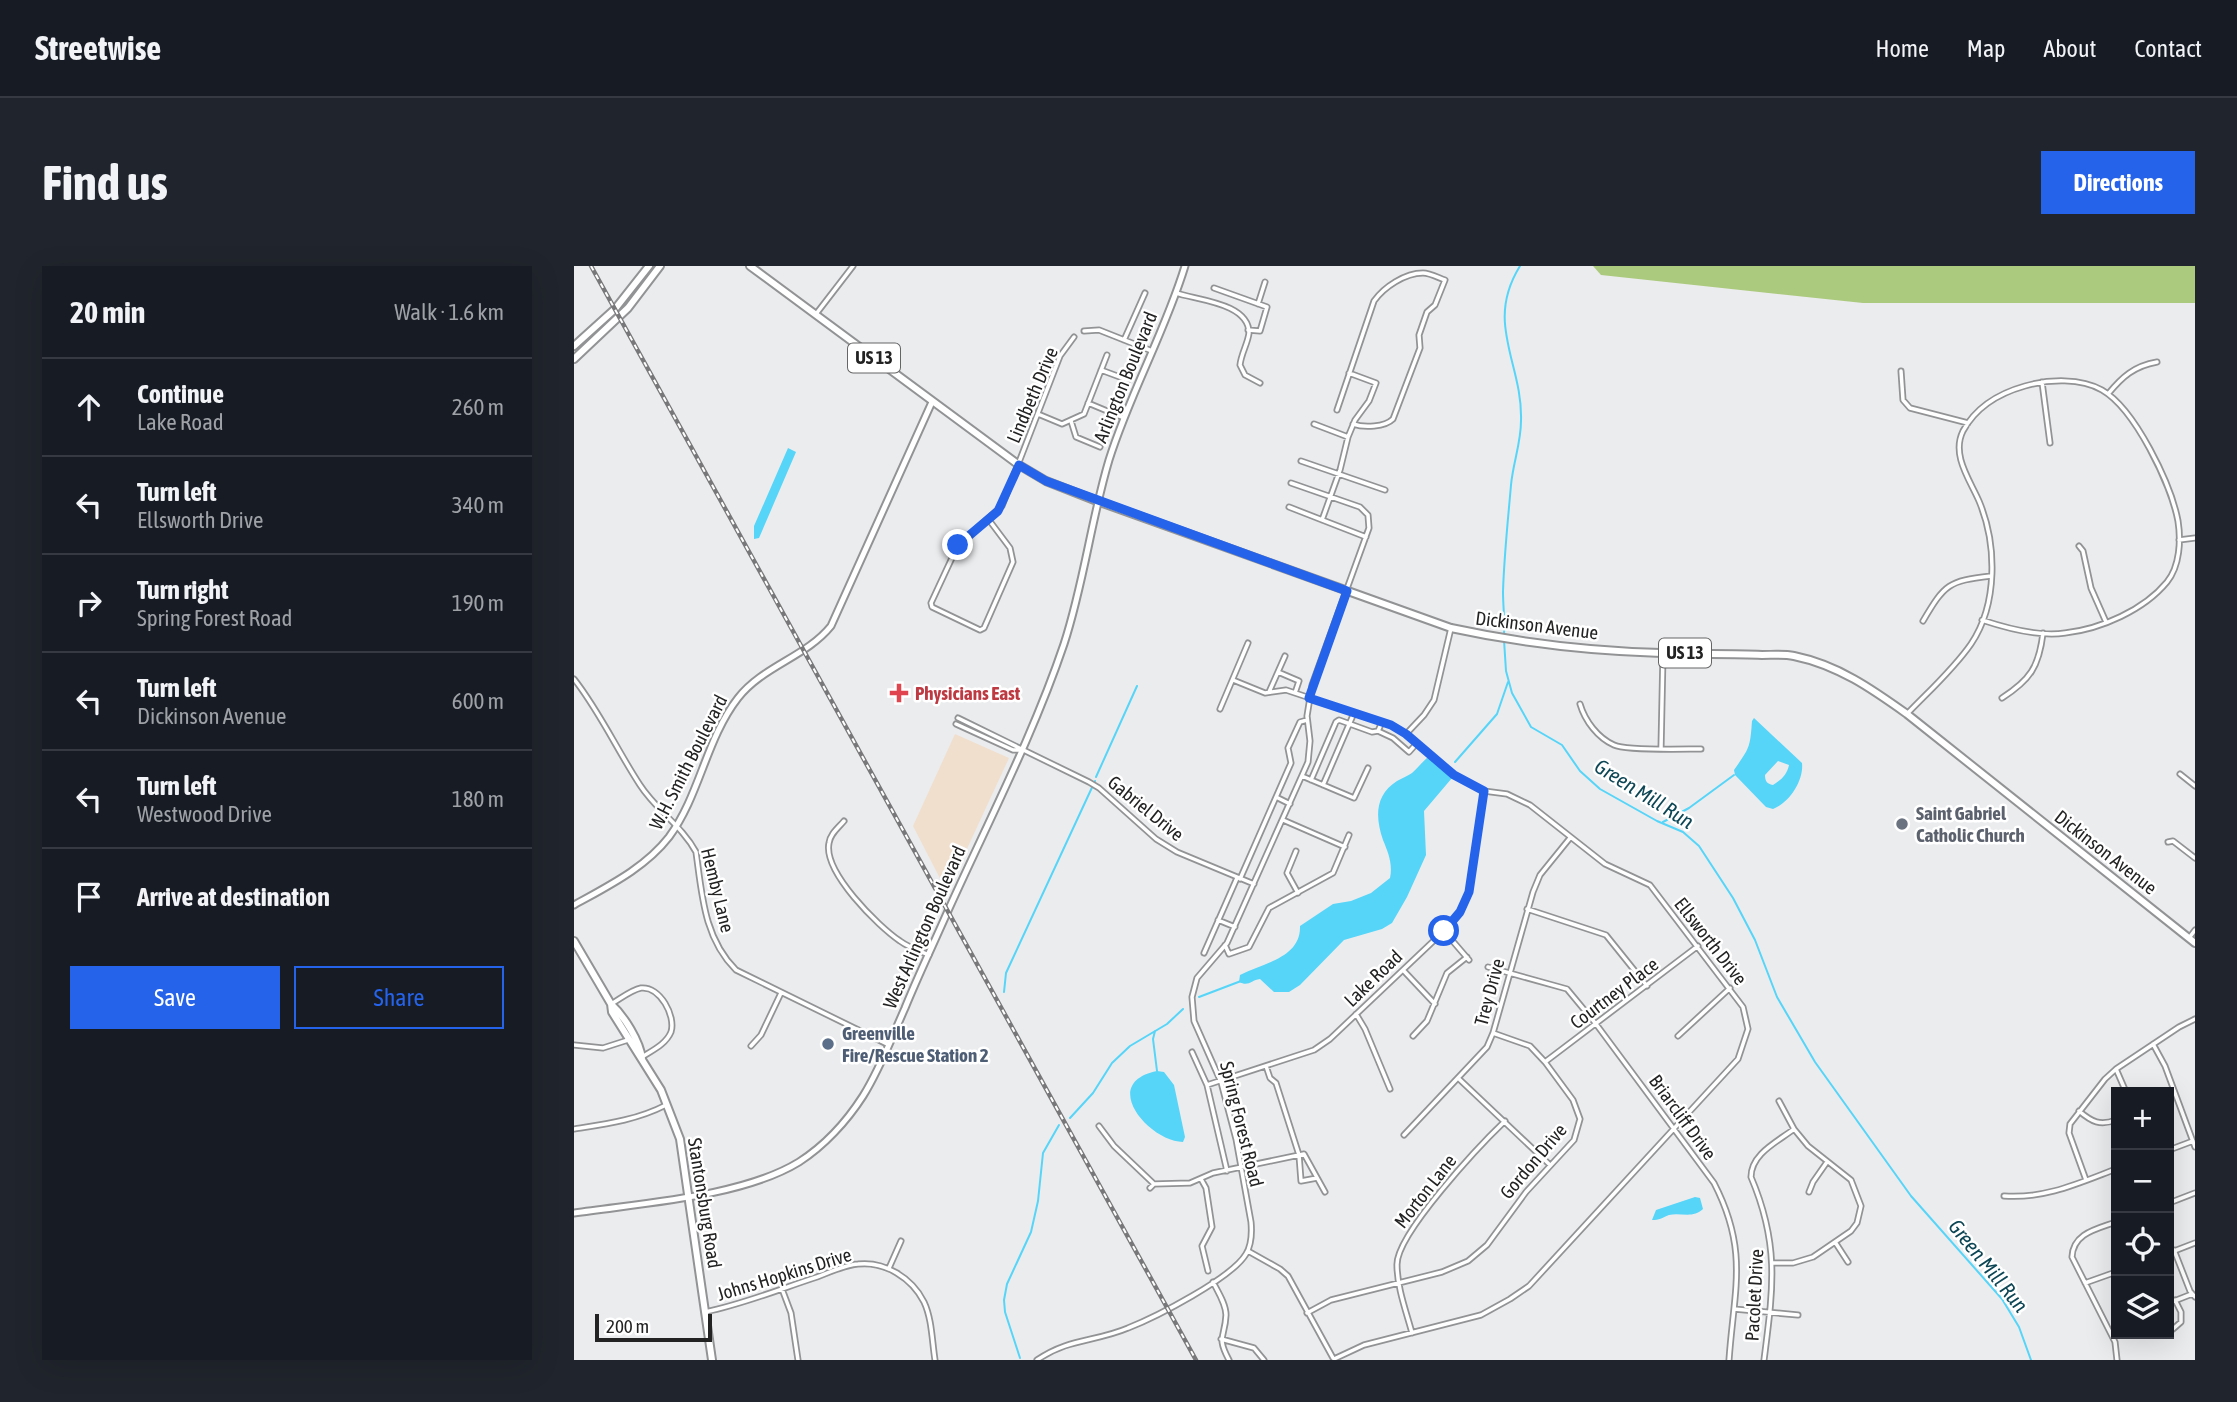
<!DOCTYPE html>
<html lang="en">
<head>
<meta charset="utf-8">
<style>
	:root { --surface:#171b24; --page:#20242c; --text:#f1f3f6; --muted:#9ea1a6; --line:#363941; --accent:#2563eb }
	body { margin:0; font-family:"Asap Condensed",sans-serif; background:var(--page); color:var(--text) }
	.controls { position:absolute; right:21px; bottom:21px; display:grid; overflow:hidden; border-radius:0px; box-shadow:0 7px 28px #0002 }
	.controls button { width:63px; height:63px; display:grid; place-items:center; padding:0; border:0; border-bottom:2px solid var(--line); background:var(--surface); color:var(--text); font:35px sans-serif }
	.scale { position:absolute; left:21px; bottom:18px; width:117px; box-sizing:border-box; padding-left:7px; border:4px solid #232324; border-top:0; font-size:19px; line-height:24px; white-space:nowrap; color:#232324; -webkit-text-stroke:5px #fff; paint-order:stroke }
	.stop { position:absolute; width:21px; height:21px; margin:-16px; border:5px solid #2563eb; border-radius:50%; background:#fff }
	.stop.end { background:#2563eb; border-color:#fff; box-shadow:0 2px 7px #0008 }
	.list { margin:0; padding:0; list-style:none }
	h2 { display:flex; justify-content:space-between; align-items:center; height:91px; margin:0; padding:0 28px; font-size:30px }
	h2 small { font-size:23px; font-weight:400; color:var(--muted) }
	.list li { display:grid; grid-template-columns:46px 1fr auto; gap:21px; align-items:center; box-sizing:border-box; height:98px; padding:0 28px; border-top:2px solid var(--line) }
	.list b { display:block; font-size:26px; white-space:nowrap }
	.list p { margin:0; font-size:23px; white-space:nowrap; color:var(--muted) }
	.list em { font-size:23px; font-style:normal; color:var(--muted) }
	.actions { display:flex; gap:14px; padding:21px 28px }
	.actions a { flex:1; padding:16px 0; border:2px solid var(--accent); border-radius:0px; text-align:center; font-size:24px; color:var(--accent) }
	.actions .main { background:var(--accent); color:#fff }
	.icon { flex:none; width:38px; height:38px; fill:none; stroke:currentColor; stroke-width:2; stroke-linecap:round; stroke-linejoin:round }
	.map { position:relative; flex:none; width:1621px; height:1094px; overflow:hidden; border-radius:0px }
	header { display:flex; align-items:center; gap:42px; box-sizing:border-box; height:98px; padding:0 35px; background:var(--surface); border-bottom:2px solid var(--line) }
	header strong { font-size:33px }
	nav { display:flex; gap:38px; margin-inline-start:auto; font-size:24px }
	.intro { display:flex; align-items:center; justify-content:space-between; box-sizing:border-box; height:168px; padding:0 42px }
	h1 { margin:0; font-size:49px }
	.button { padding:18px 32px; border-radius:0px; background:var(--accent); color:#fff; font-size:24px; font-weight:700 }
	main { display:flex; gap:42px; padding:0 42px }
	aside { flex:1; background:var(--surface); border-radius:0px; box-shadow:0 7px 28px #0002 }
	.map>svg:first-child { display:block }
	.commercial { fill:#f1dfce }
	.green { fill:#acca7d }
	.water { fill:#56d5f8; fill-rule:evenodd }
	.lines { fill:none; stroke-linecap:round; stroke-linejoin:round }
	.stream { stroke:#56d5f8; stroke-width:2 }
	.street-casing { stroke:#929395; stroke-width:7 }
	.secondary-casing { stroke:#929395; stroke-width:9 }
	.primary-casing { stroke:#929395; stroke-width:10 }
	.street { stroke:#fff; stroke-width:3.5 }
	.secondary { stroke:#fff; stroke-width:5 }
	.primary { stroke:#fff; stroke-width:6 }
	.rail-casing { stroke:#78787a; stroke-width:4.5 }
	.rail { stroke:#fff; stroke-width:2; stroke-dasharray:5; stroke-linecap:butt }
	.route { stroke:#2563eb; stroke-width:9 }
	.health-dot { fill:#e0444e; stroke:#fff; stroke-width:2.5 }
	.worship-dot { fill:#6b7280; stroke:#fff; stroke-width:2.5 }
	.service-dot { fill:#5c6f8a; stroke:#fff; stroke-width:2.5 }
	.labels { text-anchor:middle; stroke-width:5; stroke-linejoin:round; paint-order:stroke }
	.shield { fill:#fff; stroke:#656566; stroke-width:2 }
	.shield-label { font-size:18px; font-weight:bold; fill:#232324 }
	.street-label { font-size:19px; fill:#232324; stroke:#fff }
	.health-label { font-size:19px; font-weight:bold; fill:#be3a42; stroke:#fff; text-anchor:start }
	.worship-label { font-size:19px; font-weight:bold; fill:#5b616d; stroke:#fff; text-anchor:start }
	.service-label { font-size:19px; font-weight:bold; fill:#4e5e75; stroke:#fff; text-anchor:start }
	.water-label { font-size:21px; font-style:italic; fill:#0d4655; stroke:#fff }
</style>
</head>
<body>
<header>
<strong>Streetwise</strong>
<nav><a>Home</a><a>Map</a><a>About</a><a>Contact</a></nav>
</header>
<div class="intro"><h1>Find us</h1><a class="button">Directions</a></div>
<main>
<aside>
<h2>20 min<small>Walk · 1.6 km</small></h2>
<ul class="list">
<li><svg class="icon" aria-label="ahead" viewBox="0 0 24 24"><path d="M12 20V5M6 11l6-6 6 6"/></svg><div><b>Continue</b><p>Lake Road</p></div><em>260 m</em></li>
<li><svg class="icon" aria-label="left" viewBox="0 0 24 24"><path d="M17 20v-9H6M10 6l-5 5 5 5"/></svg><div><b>Turn left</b><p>Ellsworth Drive</p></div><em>340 m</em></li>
<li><svg class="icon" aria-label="right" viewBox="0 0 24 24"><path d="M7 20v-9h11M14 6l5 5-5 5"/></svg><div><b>Turn right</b><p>Spring Forest Road</p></div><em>190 m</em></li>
<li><svg class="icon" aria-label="left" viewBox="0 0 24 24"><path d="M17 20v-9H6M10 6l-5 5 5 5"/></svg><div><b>Turn left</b><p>Dickinson Avenue</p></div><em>600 m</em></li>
<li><svg class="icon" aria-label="left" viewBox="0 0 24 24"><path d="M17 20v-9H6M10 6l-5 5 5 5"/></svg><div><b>Turn left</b><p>Westwood Drive</p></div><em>180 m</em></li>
<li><svg class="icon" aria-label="arrive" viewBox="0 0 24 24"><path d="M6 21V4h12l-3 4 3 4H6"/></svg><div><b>Arrive at destination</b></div></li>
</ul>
<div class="actions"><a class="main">Save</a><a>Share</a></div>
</aside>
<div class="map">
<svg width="1621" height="1094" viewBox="0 0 1621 1094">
	<rect width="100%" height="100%" fill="#ebecee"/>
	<path class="commercial" d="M381,468L435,492L373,626L339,560Z"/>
	<path class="green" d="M1019,0H1621V37H1289L1027,9Z"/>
	<path class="water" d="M214,182L222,186L185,272L180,273V260Z
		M1180,452L1228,497C1230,515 1215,537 1199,543L1192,541L1161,509L1160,504C1176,481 1176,482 1178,455ZM1204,495L1215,499C1213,509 1207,514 1199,519C1193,518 1191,515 1191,509Z
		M854,491L878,512L850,545L852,589L833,631L818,657L808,663L770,674L726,719L715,726H700L686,713C677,714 675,721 665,716L666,709C689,697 727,692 726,660L759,638L777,635L797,627L816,612C819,598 814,586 809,574C801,551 801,529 823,515C828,512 834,510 838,507C844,502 848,496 854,491Z
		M583,805L590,806L600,819L611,871L609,876C576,876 524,817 583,805Z
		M1121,931L1126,932L1129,943C1119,953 1106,946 1095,949C1088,952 1085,954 1078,954L1082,944Z"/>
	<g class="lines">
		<path class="stream" d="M930,368C931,354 929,340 929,326C930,290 934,254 937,219C939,197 947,177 947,155C949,97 910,58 946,0
			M930,374L932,405L938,427L957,461L988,479L1006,505L1026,523L1083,555L1109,566L1125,580L1159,632L1181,674L1203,731L1241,796L1337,930L1428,1033L1445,1061L1457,1094
			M881,496L923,448L934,416
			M522,511L563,420
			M1089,556L1115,542L1160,509
			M430,726L432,707L521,515
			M625,731L667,715
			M581,765L579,773L583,805
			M496,852L519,827L538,797L556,780L593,758L609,743
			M446,1092L431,1046L430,1034L433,1018L457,966L464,935L469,887L485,859"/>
		<defs>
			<path id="street" d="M640,22L693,41L686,65L674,64
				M602,27C623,34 675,37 675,67C674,77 667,88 666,99L671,109L686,117
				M684,38L691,16
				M242,48L279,0
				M510,65L525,64L578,85
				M550,74L571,27
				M527,104L554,114
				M1327,105L1329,134L1336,142L1394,157
				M1468,116L1476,177
				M1534,128C1548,111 1560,100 1583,96
				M514,137L550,152
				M763,144L800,35C810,21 831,7 849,7C856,7 865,12 871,14L861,39L853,46L845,69L846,82L819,153C811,161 790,162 779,158
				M464,148L488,158L510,148L533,89
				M497,155L502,171L526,181
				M740,158L774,171
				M727,195L811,224
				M715,241L792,271
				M415,254L436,282L439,296L410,362L406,364L358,341L357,337L384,279L428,240L486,90L500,71
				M748,254L766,204L774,171L781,154L795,135L802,117L775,107
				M1605,274L1621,272
				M1505,280L1509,285L1517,322L1532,356
				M1349,355C1371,318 1374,315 1417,310
				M704,406L725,415L721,427
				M0,413C26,446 43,484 66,519C82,544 108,560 122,586C128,629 130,672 162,704L315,779
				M659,414L691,427L712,424L817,459L832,468L880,509L910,525L933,528L956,539L1031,598L1076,619L1169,741L1174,763L1164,793L955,1020L936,1033L907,1049L790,1079L760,1093
				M695,426L711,390
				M1428,432C1456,414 1465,401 1469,367
				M1006,438C1011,455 1024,472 1040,479C1053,485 1110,483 1127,483
				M646,443L674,377
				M1333,448C1354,426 1379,404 1397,378C1424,338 1423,278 1405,235C1396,214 1377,189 1389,165C1402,141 1426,127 1451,120C1475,113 1507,112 1528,124C1561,143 1597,218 1604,255C1607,274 1606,300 1593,316C1570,344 1527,363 1491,367C1465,371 1432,362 1408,354
				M384,452L515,516L525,522L582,573L603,586L680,618
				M808,456L804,465L819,472L835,486L843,477
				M382,458L439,484H445
				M833,467L850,449L860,434L877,362
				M1087,482L1089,388
				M1606,508L1621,520
				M728,510L780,532L794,502
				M737,514L762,456L765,454L798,466L804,465
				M749,519L780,447
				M702,531L716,538
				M709,554L771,581
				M270,555C264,562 256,568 255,577C249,606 304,660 326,675C334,681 345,685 355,689
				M1594,576L1599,575L1621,592
				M722,585L713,607L724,627
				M666,613L717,497L714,482L726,456L733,454
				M953,643L1032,669L1073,720
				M644,654L661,661
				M870,665L895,694
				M1615,672L1621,664
				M651,679L655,688L675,681L695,642L759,607L775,569
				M630,687L663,612
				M914,701L993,723L1022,758L1140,917C1175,985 1160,1023 1155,1094
				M829,704L861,738
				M37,738C46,733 57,724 67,722C86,720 102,750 97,766C92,778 79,784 68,791
				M782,748L791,763L816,823
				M839,770L853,755L873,707L893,691
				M1104,770L1156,722
				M1579,778L1591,800L1621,881
				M0,779L29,782L54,774
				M177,780L187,769L207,727
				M618,786L633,819L653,905
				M971,796L1124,680
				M692,800L696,812L702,817L725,889L727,915L743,912
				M1542,803L1552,826
				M884,812L976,899
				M633,819L740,784L756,773L870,665L886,646L895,626L910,525
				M1505,845C1518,856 1526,860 1542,854
				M525,860L540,880L580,918
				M0,863C32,858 63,854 92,839
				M830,869L913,781L919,767L959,626L966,609L996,572
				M1595,884L1619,875
				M627,913L632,922L638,961L628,980L634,1005
				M1512,914L1495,867L1496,858L1531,813L1542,803L1605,761L1621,753
				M576,922L580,918L616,917L639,907L730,888L751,926
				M1235,926L1239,916L1253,896
				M1430,930C1471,933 1505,917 1542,903
				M1595,937L1621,927
				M1542,956C1523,963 1499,967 1498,991L1541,1076L1543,1094
				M1261,976L1274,996
				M1600,984L1616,1025L1621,1031
				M674,985L706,1003L714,1010L759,1092
				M1595,987L1621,977
				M1199,997H1219L1239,991L1277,965L1283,957L1287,940L1277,914L1234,880L1220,863L1205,835
				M315,1002L327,975
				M639,1016C644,1026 652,1038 652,1049C651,1072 642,1070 655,1094
				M1511,1017L1542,1006
				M208,1023L217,1047L224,1094
				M1595,1037L1618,1028
				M1160,1043L1224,1049
				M131,1046C170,1038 206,1023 243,1011C256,1006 271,999 284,998C311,995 338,1012 350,1036C358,1053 358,1075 361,1094
				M733,1047L757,1034L868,1006L894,995L913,979L952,926L1000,874L1006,853L999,834L971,796L956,780L919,767
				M1595,1063H1599L1607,1056V1046L1601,1034
				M838,1067C832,1045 823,1021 823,999C822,968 907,878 931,855
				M647,1073L680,1082L690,1094
				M463,1094C495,1072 521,1076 554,1062C582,1051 658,1012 672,988C678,978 678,967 677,956L662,873L647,816L620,755L618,731L623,712L653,677L734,496L736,475L733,450L738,419L795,262L794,249L786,241L717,217
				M1190,1094C1199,1023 1206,979 1177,911C1177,888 1203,876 1220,863"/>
			<path id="secondary" d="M0,639C34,620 71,602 95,571C126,529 132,473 164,432C189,400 232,391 257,360L358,136
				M0,947C67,937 168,931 225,896C250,880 273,855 289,830C306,803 318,771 331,742C344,710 359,679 373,647C413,558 459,470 490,378C510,317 517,254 535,194C556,127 591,66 611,0"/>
			<path id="primary" d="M176,0L445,199L472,215L523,235L877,362C946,377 1016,385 1087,387C1121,389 1155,387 1188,389C1199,389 1210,388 1220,390C1264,399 1298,423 1333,448L1621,677
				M0,80L41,43L75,0
				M0,93L54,42L86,0
				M0,675L37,738C50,750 66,775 68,793
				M37,738L38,746L87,824L106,873L138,1094"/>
		</defs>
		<use href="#street" class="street-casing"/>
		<use href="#secondary" class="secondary-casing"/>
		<use href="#primary" class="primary-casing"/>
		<use href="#street" class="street"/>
		<use href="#secondary" class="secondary"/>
		<use href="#primary" class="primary"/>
		<defs>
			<path id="rail" d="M17,0L622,1094"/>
		</defs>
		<use href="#rail" class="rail-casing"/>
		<use href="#rail" class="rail"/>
	</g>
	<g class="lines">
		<path class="route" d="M384,279L424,245L445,199L472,215L773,325L735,432L817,459L832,468L880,509L910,525L895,626L886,646L870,665"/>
	</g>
	<path class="health-dot" d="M321.5 416.5h7v7h7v7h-7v7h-7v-7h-7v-7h7z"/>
	<circle class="worship-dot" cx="1328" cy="558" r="7"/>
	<circle class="service-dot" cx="254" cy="778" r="7"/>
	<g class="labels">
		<g class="shield">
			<rect x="274" y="77.5" width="52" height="29" rx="5"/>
			<rect x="1085" y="372.5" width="52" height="29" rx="5"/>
		</g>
		<g class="shield-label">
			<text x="300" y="98">US 13</text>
			<text x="1111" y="393">US 13</text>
		</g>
		<g class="street-label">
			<text transform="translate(551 111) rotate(-68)" y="7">Arlington Boulevard</text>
			<text transform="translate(458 129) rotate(-67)" y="7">Lindbeth Drive</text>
			<text transform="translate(963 359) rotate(7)" y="7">Dickinson Avenue</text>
			<text transform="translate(114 496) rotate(-63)" y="7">W.H. Smith Boulevard</text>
			<text transform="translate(572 542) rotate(39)" y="7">Gabriel Drive</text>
			<text transform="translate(1532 586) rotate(38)" y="7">Dickinson Avenue</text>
			<text transform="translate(144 624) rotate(76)" y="7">Hemby Lane</text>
			<text transform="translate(350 661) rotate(-66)" y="7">West Arlington Boulevard</text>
			<text transform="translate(1137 675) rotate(52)" y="7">Ellsworth Drive</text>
			<text transform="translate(799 712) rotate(-44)" y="7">Lake Road</text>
			<text transform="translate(915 726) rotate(-75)" y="7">Trey Drive</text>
			<text transform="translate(1040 727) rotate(-37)" y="7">Courtney Place</text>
			<text transform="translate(1109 851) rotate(54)" y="7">Briarcliff Drive</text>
			<text transform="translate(668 858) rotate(76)" y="7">Spring Forest Road</text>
			<text transform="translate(959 895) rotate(-50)" y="7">Gordon Drive</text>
			<text transform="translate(851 925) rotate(-52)" y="7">Morton Lane</text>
			<text transform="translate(131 937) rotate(81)" y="7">Stantonsburg Road</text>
			<text transform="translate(210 1008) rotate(-17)" y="7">Johns Hopkins Drive</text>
			<text transform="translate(1180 1029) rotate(-87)" y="7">Pacolet Drive</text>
		</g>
		<g class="health-label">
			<text x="341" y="434">Physicians East</text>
		</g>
		<g class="worship-label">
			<text x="1342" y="554">Saint Gabriel<tspan x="1342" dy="22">Catholic Church</tspan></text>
		</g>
		<g class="service-label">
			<text x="268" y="774">Greenville<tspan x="268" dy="22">Fire/Rescue Station 2</tspan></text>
		</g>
		<g class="water-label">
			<text transform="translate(1070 528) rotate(32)" y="7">Green Mill Run</text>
			<text transform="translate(1414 1000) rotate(51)" y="7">Green Mill Run</text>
		</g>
	</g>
</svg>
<div class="controls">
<button>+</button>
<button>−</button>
<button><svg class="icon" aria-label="locate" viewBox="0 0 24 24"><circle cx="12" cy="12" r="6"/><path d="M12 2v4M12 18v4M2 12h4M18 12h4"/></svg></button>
<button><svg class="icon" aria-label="layers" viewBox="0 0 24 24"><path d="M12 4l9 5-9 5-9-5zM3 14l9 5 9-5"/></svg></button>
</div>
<div class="scale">200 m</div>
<div class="stop" style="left:870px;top:665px"></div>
<div class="stop end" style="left:384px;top:279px"></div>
</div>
</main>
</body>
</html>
